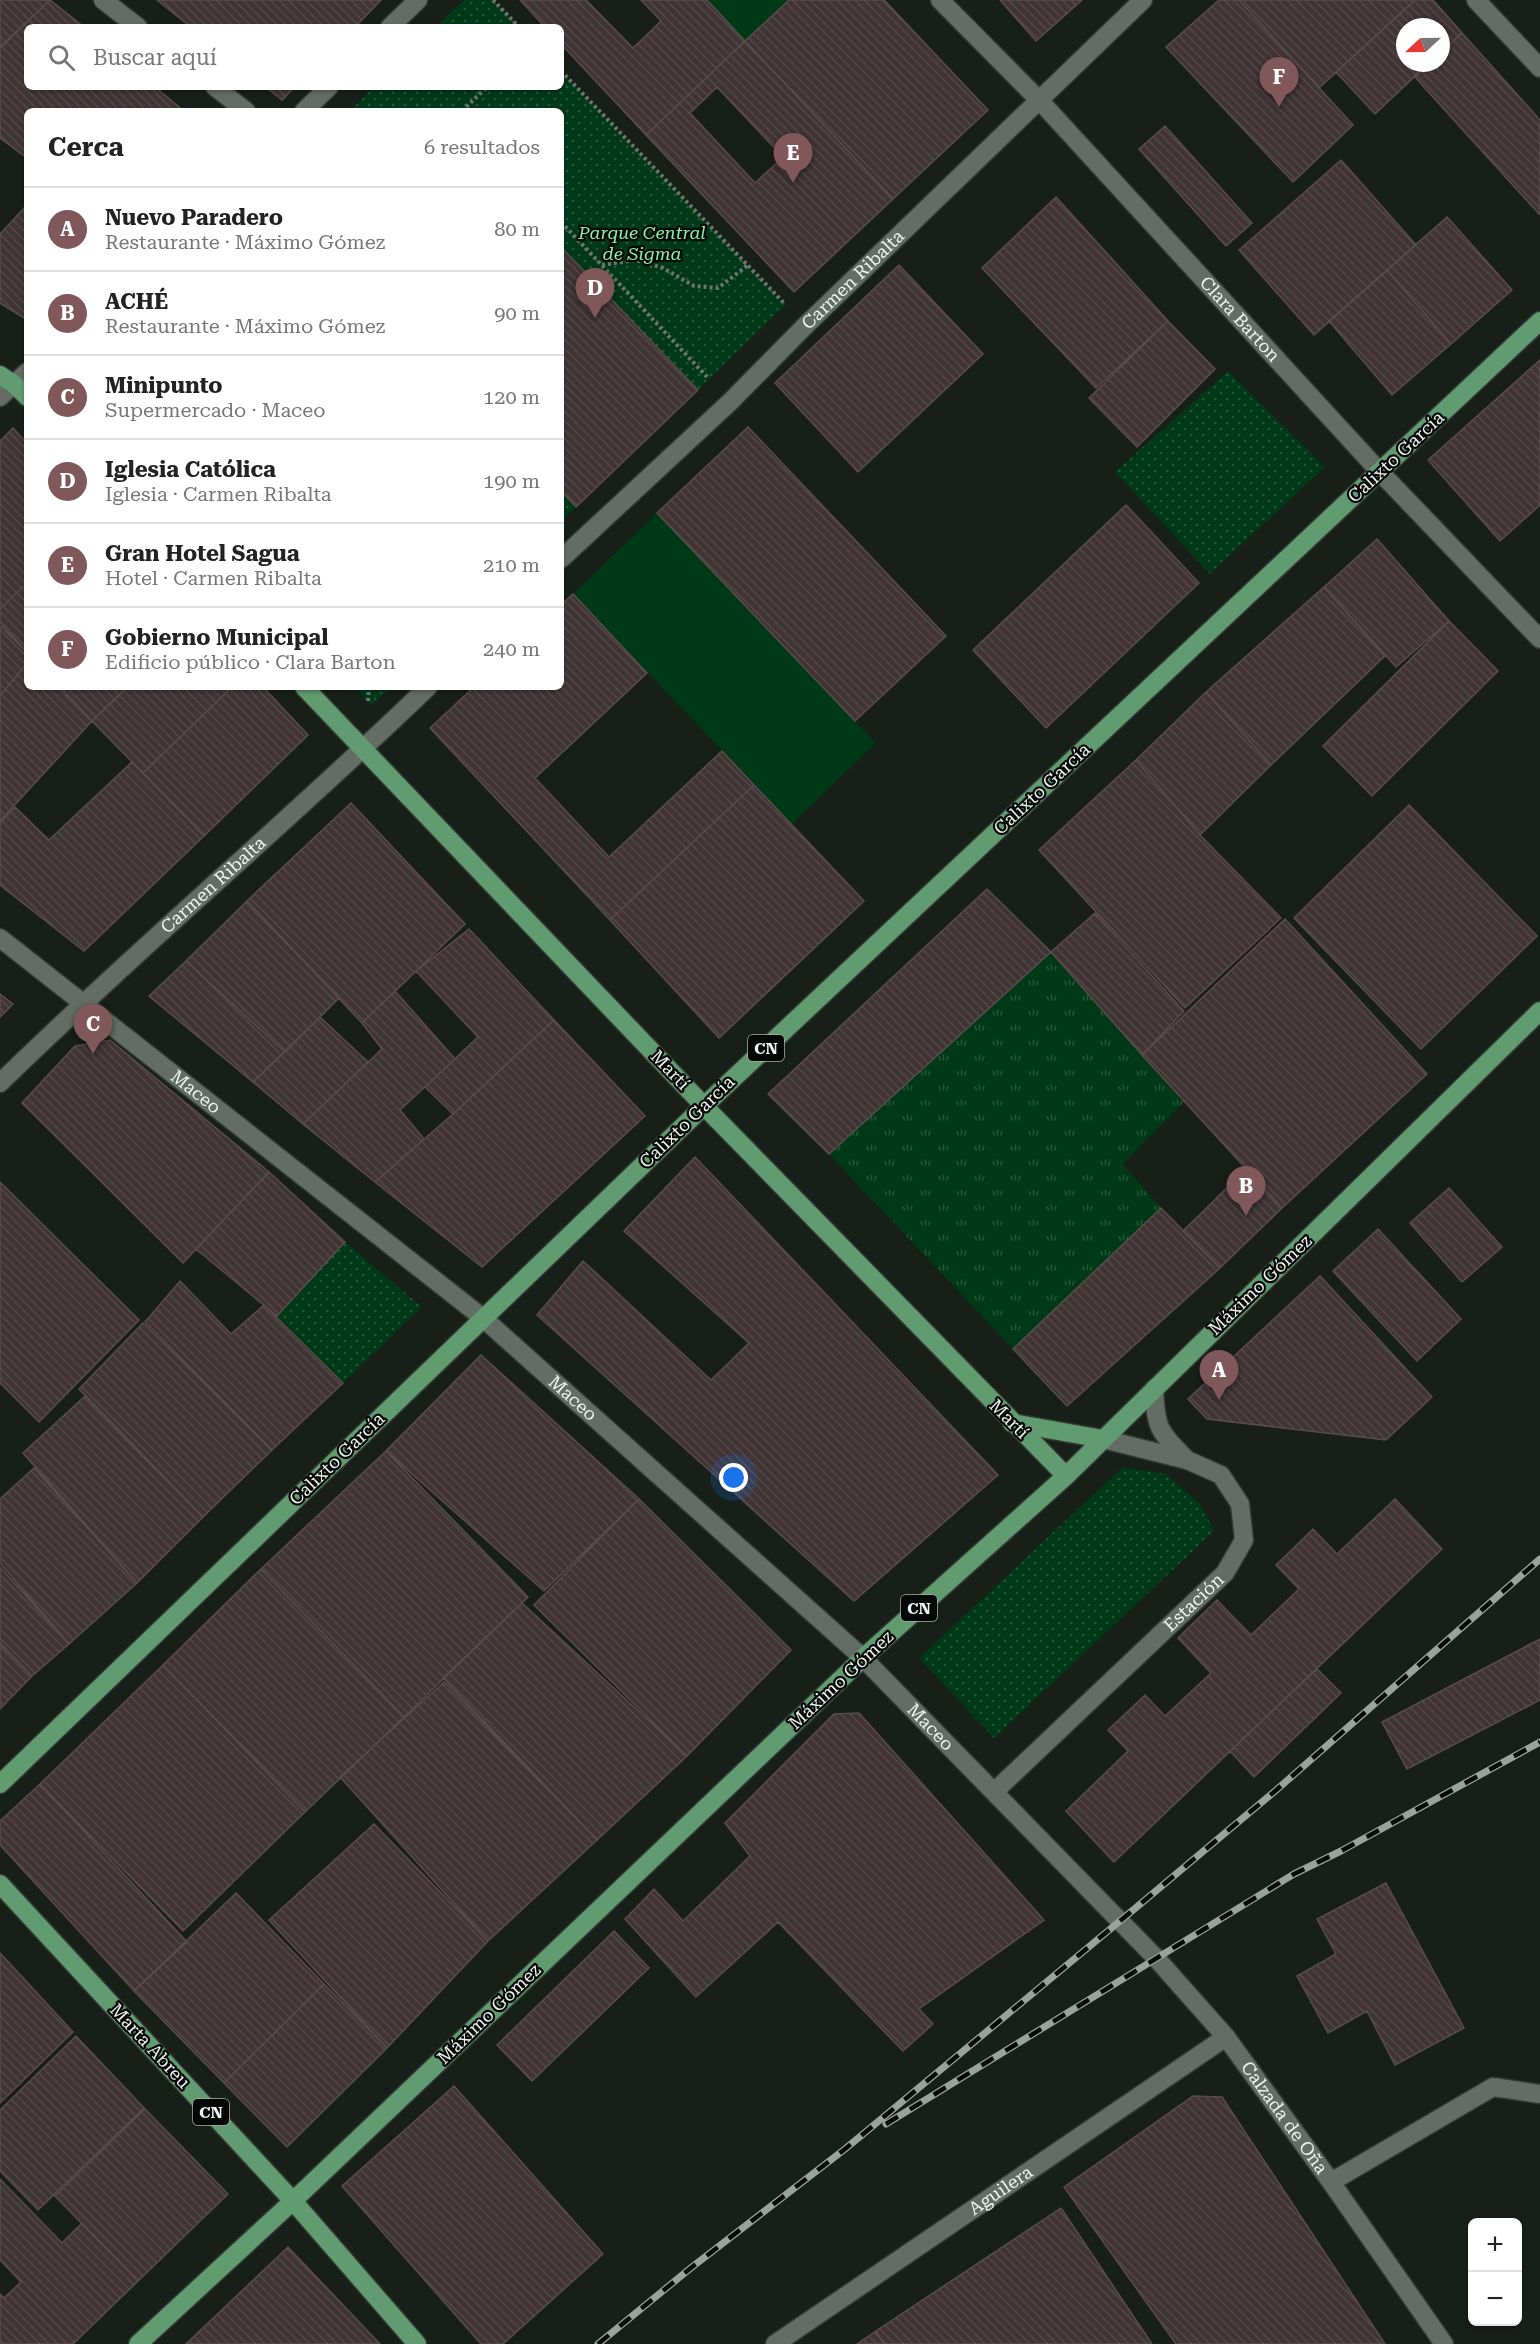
<!DOCTYPE html>
<html lang="es">
<head>
<meta charset="utf-8">
<style>
	:root { --surface:#fff; --page:#f2f2f2; --text:#222; --muted:#767676; --line:#e0e0e0; --accent:#80585c }
	body { margin:0; font-family:"Roboto Serif",serif; background:var(--page); color:var(--text) }
	.controls { position:absolute; right:18px; bottom:18px; display:grid; overflow:hidden; border-radius:9px; box-shadow:0 2px 4px #0004 }
	.controls button { width:54px; height:54px; display:grid; place-items:center; padding:0; border:0; border-bottom:2px solid var(--line); background:var(--surface); color:var(--text); font:30px sans-serif }
	.compass { position:absolute; left:1396px; top:18px; width:54px; height:54px; border-radius:50%; background:var(--surface); box-shadow:0 2px 4px #0004; rotate:248deg }
	.you { position:absolute; left:734px; top:1478px; width:21px; height:21px; margin:-15px; border:4px solid #fff; border-radius:50%; background:#1a73e8; box-shadow:0 0 0 9px #1a73e833 }
	.badge { display:grid; place-items:center; width:39px; height:39px; border-radius:50%; background:var(--accent); color:#fff; font-size:20px; font-weight:700 }
	.pin { position:absolute; translate:-50% -50px; filter:drop-shadow(0 2px 3px #0008) }
	.pin::after { content:''; position:absolute; top:32px; width:21px; height:18px; background:inherit; clip-path:polygon(0 0,100% 0,50% 100%) }
	.list { margin:0; padding:0; list-style:none }
	h2 { display:flex; justify-content:space-between; align-items:center; height:78px; margin:0; padding:0 24px; font-size:26px }
	h2 small { font-size:20px; font-weight:400; color:var(--muted) }
	.list li { display:grid; grid-template-columns:39px 1fr auto; gap:18px; align-items:center; box-sizing:border-box; height:84px; padding:0 24px; border-top:2px solid var(--line) }
	.list b { display:block; font-size:22px; white-space:nowrap }
	.list p { margin:0; font-size:20px; white-space:nowrap; color:var(--muted) }
	.list em { font-size:20px; font-style:normal; color:var(--muted) }
	.icon { flex:none; width:33px; height:33px; fill:none; stroke:currentColor; stroke-width:2; stroke-linecap:round; stroke-linejoin:round }
	.map { position:relative; flex:none; width:1540px; height:2344px; overflow:hidden }
	.search { position:absolute; background:var(--surface); box-shadow:0 2px 4px #0004; left:24px; top:24px; width:540px; height:66px; display:flex; align-items:center; gap:15px; box-sizing:border-box; padding:0 21px; border-radius:9px; color:var(--muted); font-size:22px }
	.panel { position:absolute; background:var(--surface); box-shadow:0 2px 4px #0004; left:24px; top:108px; width:540px; height:582px; border-radius:9px }
	.map>svg:first-child { display:block }
	.grass { fill:url(#grass-tufts) }
	.park { fill:url(#park-dots) }
	.garden { fill:#003917 }
	.building { fill:url(#building-back-hatch); stroke:#594c4d; stroke-width:1.5; fill-rule:evenodd }
	.lines { fill:none; stroke-linecap:round; stroke-linejoin:round }
	.minor-casing { stroke:#323833; stroke-width:21 }
	.major-casing { stroke:#323833; stroke-width:21 }
	.path { stroke:#6e756f; stroke-width:4; stroke-dasharray:3 3; stroke-linecap:butt }
	.minor { stroke:#636d65; stroke-width:18 }
	.major { stroke:#619c71; stroke-width:18 }
	.rail-casing { stroke:#9ba29c; stroke-width:7 }
	.rail { stroke:#050806; stroke-width:4.5; stroke-dasharray:14; stroke-linecap:butt }
	.labels { text-anchor:middle; stroke-width:4.5; stroke-linejoin:round; paint-order:stroke }
	.shield { fill:#050806; stroke:#a8ada9; stroke-width:1.5 }
	.shield-label { font-size:16px; font-weight:bold; fill:#eef4ef }
	.park-label { font-size:18px; font-style:italic; fill:#8bf0a5; stroke:#050806 }
	.street-label { font-size:18px; fill:#eef4ef; stroke:#050806 }
</style>
</head>
<body>
<div class="map">
<svg width="1540" height="2344" viewBox="0 0 1540 2344">
	<defs>
		<pattern id="grass-tufts" width="24" height="20" patternUnits="userSpaceOnUse" patternTransform="scale(1.5)"><rect width="24" height="20" fill="#003917"/><path d="M3 7l-1-3M5 7V3M7 7l1-3M15 17l-1-3M17 17v-4M19 17l1-3" fill="none" stroke="#265639"/></pattern>
		<pattern id="park-dots" width="8" height="8" patternUnits="userSpaceOnUse" patternTransform="scale(1.5)"><rect width="8" height="8" fill="#003917"/><path d="M2 2h.1M6 6h.1" fill="none" stroke="#265639" stroke-width="1.8" stroke-linecap="round"/></pattern>
		<pattern id="building-back-hatch" width="6" height="6" patternUnits="userSpaceOnUse" patternTransform="scale(1.5)"><rect width="6" height="6" fill="#403435"/><path d="M-1 5l2 2M0 0l6 6M5-1l2 2" fill="none" stroke="#534849"/></pattern>
	</defs>
	<rect width="100%" height="100%" fill="#171f18"/>
	<path class="grass" d="M1051,952L1184,1102L1123,1164L1161,1208L1013,1349L829,1154Z"/>
	<path class="park" d="M464,0H493L519,27H436Z
		M561,71L786,305L698,390L561,247V111H350L374,87H561Z
		M1228,371L1325,467L1210,574L1115,472Z
		M561,491L576,507L561,521Z
		M354,687H391L372,705Z
		M345,1242L422,1307L343,1383L277,1316Z
		M1123,1467L1166,1474L1201,1505L1214,1531L994,1738L919,1658Z"/>
	<path class="garden" d="M707,0H789L745,41Z
		M657,513L876,743L792,824L573,594Z"/>
	<path class="building" d="M0,0H50L0,47Z
		M50,0L84,27H27V87H155L184,111H27V158L0,138V48Z
		M157,0H381L355,27H191Z
		M520,0H586L633,48L661,21L641,0H707L745,41L646,135L561,44V27H545Z
		M789,0H884L988,110L893,199L745,41Z
		M1000,0H1082L1036,41Z
		M1219,0H1239L1353,125L1293,182L1166,47Z
		M1239,0H1415L1319,88Z
		M1415,0H1433L1462,33L1441,52V27H1405V63H1429L1375,114L1336,72Z
		M1462,33L1540,120V215L1414,76L1429,63H1441V52Z
		M745,41L893,199L794,292L646,135ZM717,87L783,157L755,183L690,113Z
		M266,87H295L282,100Z
		M1165,126L1252,223L1226,246L1139,149Z
		M1341,160L1416,245L1314,335L1239,250Z
		M1056,197L1168,321L1096,388L982,268Z
		M27,205V320L0,303V234Z
		M1447,217L1512,290L1451,344L1387,270Z
		M561,247L698,390L576,507L561,491Z
		M899,265L983,354L858,472L775,383Z
		M1387,270L1451,344L1392,395L1329,321Z
		M1168,321L1215,369L1137,447L1089,398Z
		M1540,360V505L1500,541L1428,460Z
		M748,427L946,636L855,721L657,513Z
		M13,428L27,443V583L0,609V441Z
		M1126,505L1199,583L1046,728L973,650Z
		M1377,539L1449,621L1396,667L1324,587Z
		M27,583V652L0,623V609Z
		M1324,587L1385,656L1271,765L1206,692Z
		M573,594L647,673L535,778L609,857L722,751L754,785L610,920L430,728L474,687H561V605Z
		M1449,621L1498,671L1372,796L1323,746Z
		M0,626L27,652V663L0,696Z
		M27,663V687H60L92,721L0,821V696Z
		M60,687H127L92,721Z
		M128,687H232L143,773L92,721Z
		M232,687H263L308,735L204,836L143,773Z
		M1206,692L1271,765L1200,835L1136,760Z
		M1136,760L1200,835L1281,918L1185,1008L1039,850Z
		M132,762L204,836L84,951L0,885V823L15,807L49,840Z
		M754,785L864,901L719,1038L610,920Z
		M351,803L465,924L362,1023L247,901Z
		M1409,805L1537,936L1421,1049L1294,918Z
		M987,889L1051,952L829,1154L768,1094Z
		M247,901L339,998L285,1052L186,961Z
		M1095,913L1184,1011L1142,1055L1051,952Z
		M1285,919L1427,1074L1282,1208L1142,1055Z
		M469,929L554,1020L453,1114L425,1087L478,1037L416,971Z
		M186,961L285,1052L253,1082L149,996Z
		M395,991L455,1059L400,1110L424,1139L375,1182L303,1124L382,1049L362,1023Z
		M0,994L13,1004L0,1017Z
		M320,1017L368,1062L303,1124L253,1082Z
		M554,1020L645,1116L482,1267L375,1182L453,1114Z
		M110,1040L269,1172L183,1263L22,1103L75,1046Z
		M695,1157L998,1475L854,1601L537,1315L583,1261L711,1380L749,1343L624,1231Z
		M1245,1170L1282,1208L1220,1268L1183,1231Z
		M269,1172L345,1242L277,1316L196,1249Z
		M0,1182L139,1320L39,1422L0,1383Z
		M1449,1188L1502,1247L1462,1282L1410,1223Z
		M1161,1208L1220,1268L1067,1406L1013,1349Z
		M1378,1229L1461,1319L1417,1361L1333,1271Z
		M1320,1276L1432,1397L1386,1440L1207,1419L1188,1399Z
		M180,1281L231,1334L264,1305L343,1383L272,1450L145,1322Z
		M143,1323L272,1450L203,1517L79,1389Z
		M481,1355L639,1499L544,1591L386,1451Z
		M85,1396L203,1517L137,1583L23,1453Z
		M386,1451L528,1597L404,1717L261,1569Z
		M34,1468L137,1583L69,1644L0,1563V1499Z
		M639,1499L791,1650L687,1756L534,1605Z
		M1395,1499L1442,1549L1114,1862L1066,1811L1128,1751L1108,1730L1145,1695L1165,1716L1211,1673L1178,1638L1217,1600L1251,1635L1299,1589L1276,1565L1313,1529L1337,1554Z
		M0,1567L69,1644L32,1676L0,1643Z
		M261,1569L404,1717L305,1812L163,1665Z
		M522,1603L687,1756L597,1840L443,1678Z
		M1540,1639V1700L1407,1769L1382,1722Z
		M0,1644L32,1676L0,1709Z
		M163,1665L305,1812L183,1931L40,1784Z
		M1317,1669L1341,1693L1254,1777L1230,1751Z
		M444,1682L597,1840L488,1941L340,1777Z
		M859,1713L1044,1920L919,2009L933,2024L903,2051L778,1922L696,1997L625,1919L654,1889L683,1921L750,1856L725,1823L834,1714Z
		M40,1784L187,1942L134,1991L0,1845V1821Z
		M374,1824L488,1941L387,2048L269,1920Z
		M1386,1883L1464,2028L1395,2065L1367,2011L1328,2033L1297,1976L1336,1954L1317,1919Z
		M236,1893L324,1984L224,2083L134,1991Z
		M614,1931L649,1968L532,2081L497,2045Z
		M0,1953L73,2032L0,2103Z
		M324,1984L387,2048L287,2147L224,2083Z
		M76,2036L144,2108L38,2210L0,2171V2110Z
		M454,2086L603,2254L503,2344H481L342,2186Z
		M1193,2096L1222,2097L1385,2344H1176L1064,2187Z
		M145,2109L228,2194L138,2281L55,2196Z
		M0,2179L62,2243L82,2223L138,2281L73,2344H0V2294L4,2298L21,2282L0,2260Z
		M1061,2208L1152,2344H884L876,2331Z
		M288,2247L380,2344H186Z
		M876,2331L884,2344H857Z"/>
	<g class="lines">
		<defs>
			<g id="minor">
				<path d="M103,0L138,27"/>
				<path id="s1" d="M940,0L1040,101L1380,472L1540,639"/>
				<path d="M1476,0L1540,68"/>
				<path d="M390,27L418,0"/>
				<path d="M215,87L246,111"/>
				<path d="M304,111L329,87"/>
				<path d="M0,397L27,372"/>
				<path id="s2" d="M561,559L730,402L806,325L1143,0"/>
				<path id="s3" d="M0,938L483,1318L863,1658L1156,1958L1226,2037L1331,2182L1444,2344"/>
				<path id="s4" d="M0,1083C139,947 288,822 428,687"/>
				<path d="M1154,1389C1156,1430 1159,1431 1187,1460"/>
				<path id="s5" d="M995,1791L1225,1573L1244,1540L1240,1504L1221,1475L1187,1460L1103,1439"/>
				<path d="M1331,2182L1493,2087L1540,2094"/>
				<path id="s6" d="M775,2344L1226,2037"/>
			</g>
			<path id="major" d="M0,375L14,384L27,397
				M304,687L704,1106L1066,1476
				M1012,1423L1103,1439
				M0,1784L704,1106L1540,321
				M0,1884L293,2201L417,2344
				M138,2344L293,2201L863,1658L1066,1476L1540,1011"/>
		</defs>
		<use href="#minor" class="minor-casing"/>
		<use href="#major" class="major-casing"/>
		<path class="path" d="M493,0L519,27
			M561,71L784,303
			M462,111L487,87
			M561,222L709,379
			M602,265L636,260L663,268L694,286L718,288L748,265
			M368,701L369,687"/>
		<use href="#minor" class="minor"/>
		<use href="#major" class="major"/>
		<defs>
			<path id="rail" d="M886,2124L1294,1874L1341,1851L1540,1742
				M598,2344L692,2267L845,2149L1120,1921L1274,1792L1540,1559"/>
		</defs>
		<use href="#rail" class="rail-casing"/>
		<use href="#rail" class="rail"/>
	</g>
	<g class="labels">
		<g class="shield">
			<rect x="748" y="1035" width="36" height="26" rx="4.5"/>
			<rect x="901" y="1595" width="36" height="26" rx="4.5"/>
			<rect x="193" y="2099" width="36" height="26" rx="4.5"/>
		</g>
		<g class="shield-label">
			<text x="766" y="1054">CN</text>
			<text x="919" y="1614">CN</text>
			<text x="211" y="2118">CN</text>
		</g>
		<g class="park-label">
			<text x="642" y="239">Parque Central<tspan x="642" dy="21">de Sigma</tspan></text>
		</g>
		<g class="street-label">
			<text dy="6" stroke="none"><textPath href="#s2" startOffset="404">Carmen Ribalta</textPath></text>
			<text dy="6" stroke="none"><textPath href="#s1" startOffset="438">Clara Barton</textPath></text>
			<text transform="translate(1396 457) rotate(-43)" y="6">Calixto García</text>
			<text transform="translate(1042 789) rotate(-43)" y="6">Calixto García</text>
			<text dy="6" stroke="none"><textPath href="#s4" startOffset="291">Carmen Ribalta</textPath></text>
			<text transform="translate(670 1070) rotate(46)" y="6">Martí</text>
			<text dy="6" stroke="none"><textPath href="#s3" startOffset="249">Maceo</textPath></text>
			<text transform="translate(687 1122) rotate(-44)" y="6">Calixto García</text>
			<text transform="translate(1260 1285) rotate(-44)" y="6">Máximo Gómez</text>
			<text dy="6" stroke="none"><textPath href="#s3" startOffset="735">Maceo</textPath></text>
			<text transform="translate(1009 1419) rotate(45)" y="6">Martí</text>
			<text transform="translate(337 1459) rotate(-44)" y="6">Calixto García</text>
			<text dy="6" stroke="none"><textPath href="#s5" startOffset="274">Estación</textPath></text>
			<text transform="translate(841 1680) rotate(-43)" y="6">Máximo Gómez</text>
			<text dy="6" stroke="none"><textPath href="#s3" startOffset="1221">Maceo</textPath></text>
			<text transform="translate(489 2014) rotate(-44)" y="6">Máximo Gómez</text>
			<text transform="translate(150 2046) rotate(47)" y="6">Marta Abreu</text>
			<text dy="6" stroke="none"><textPath href="#s3" startOffset="1749">Calzada de Oña</textPath></text>
			<text dy="6" stroke="none"><textPath href="#s6" startOffset="273">Aguilera</textPath></text>
		</g>
	</g>
</svg>
<div class="controls">
<button>+</button>
<button>−</button>
</div>
<svg class="compass" viewBox="-18 -18 36 36"><path d="M0-13l5 13h-10z" fill="#e53935"/><path d="M0 13l5-13h-10z" fill="#767676"/></svg>
<div class="you"></div>
<div class="pin badge" style="left:1219px;top:1400px">A</div>
<div class="pin badge" style="left:1246px;top:1216px">B</div>
<div class="pin badge" style="left:93px;top:1054px">C</div>
<div class="pin badge" style="left:595px;top:318px">D</div>
<div class="pin badge" style="left:793px;top:183px">E</div>
<div class="pin badge" style="left:1279px;top:107px">F</div>
<div class="search"><svg class="icon" aria-label="search" viewBox="0 0 24 24"><circle cx="10" cy="10" r="6"/><path d="M15 15l6 6"/></svg>Buscar aquí</div>
<section class="panel">
<h2>Cerca<small>6 resultados</small></h2>
<ul class="list">
<li><span class="badge">A</span><div><b>Nuevo Paradero</b><p>Restaurante · Máximo Gómez</p></div><em>80 m</em></li>
<li><span class="badge">B</span><div><b>ACHÉ</b><p>Restaurante · Máximo Gómez</p></div><em>90 m</em></li>
<li><span class="badge">C</span><div><b>Minipunto</b><p>Supermercado · Maceo</p></div><em>120 m</em></li>
<li><span class="badge">D</span><div><b>Iglesia Católica</b><p>Iglesia · Carmen Ribalta</p></div><em>190 m</em></li>
<li><span class="badge">E</span><div><b>Gran Hotel Sagua</b><p>Hotel · Carmen Ribalta</p></div><em>210 m</em></li>
<li><span class="badge">F</span><div><b>Gobierno Municipal</b><p>Edificio público · Clara Barton</p></div><em>240 m</em></li>
</ul>
</section>
</div>
</body>
</html>
